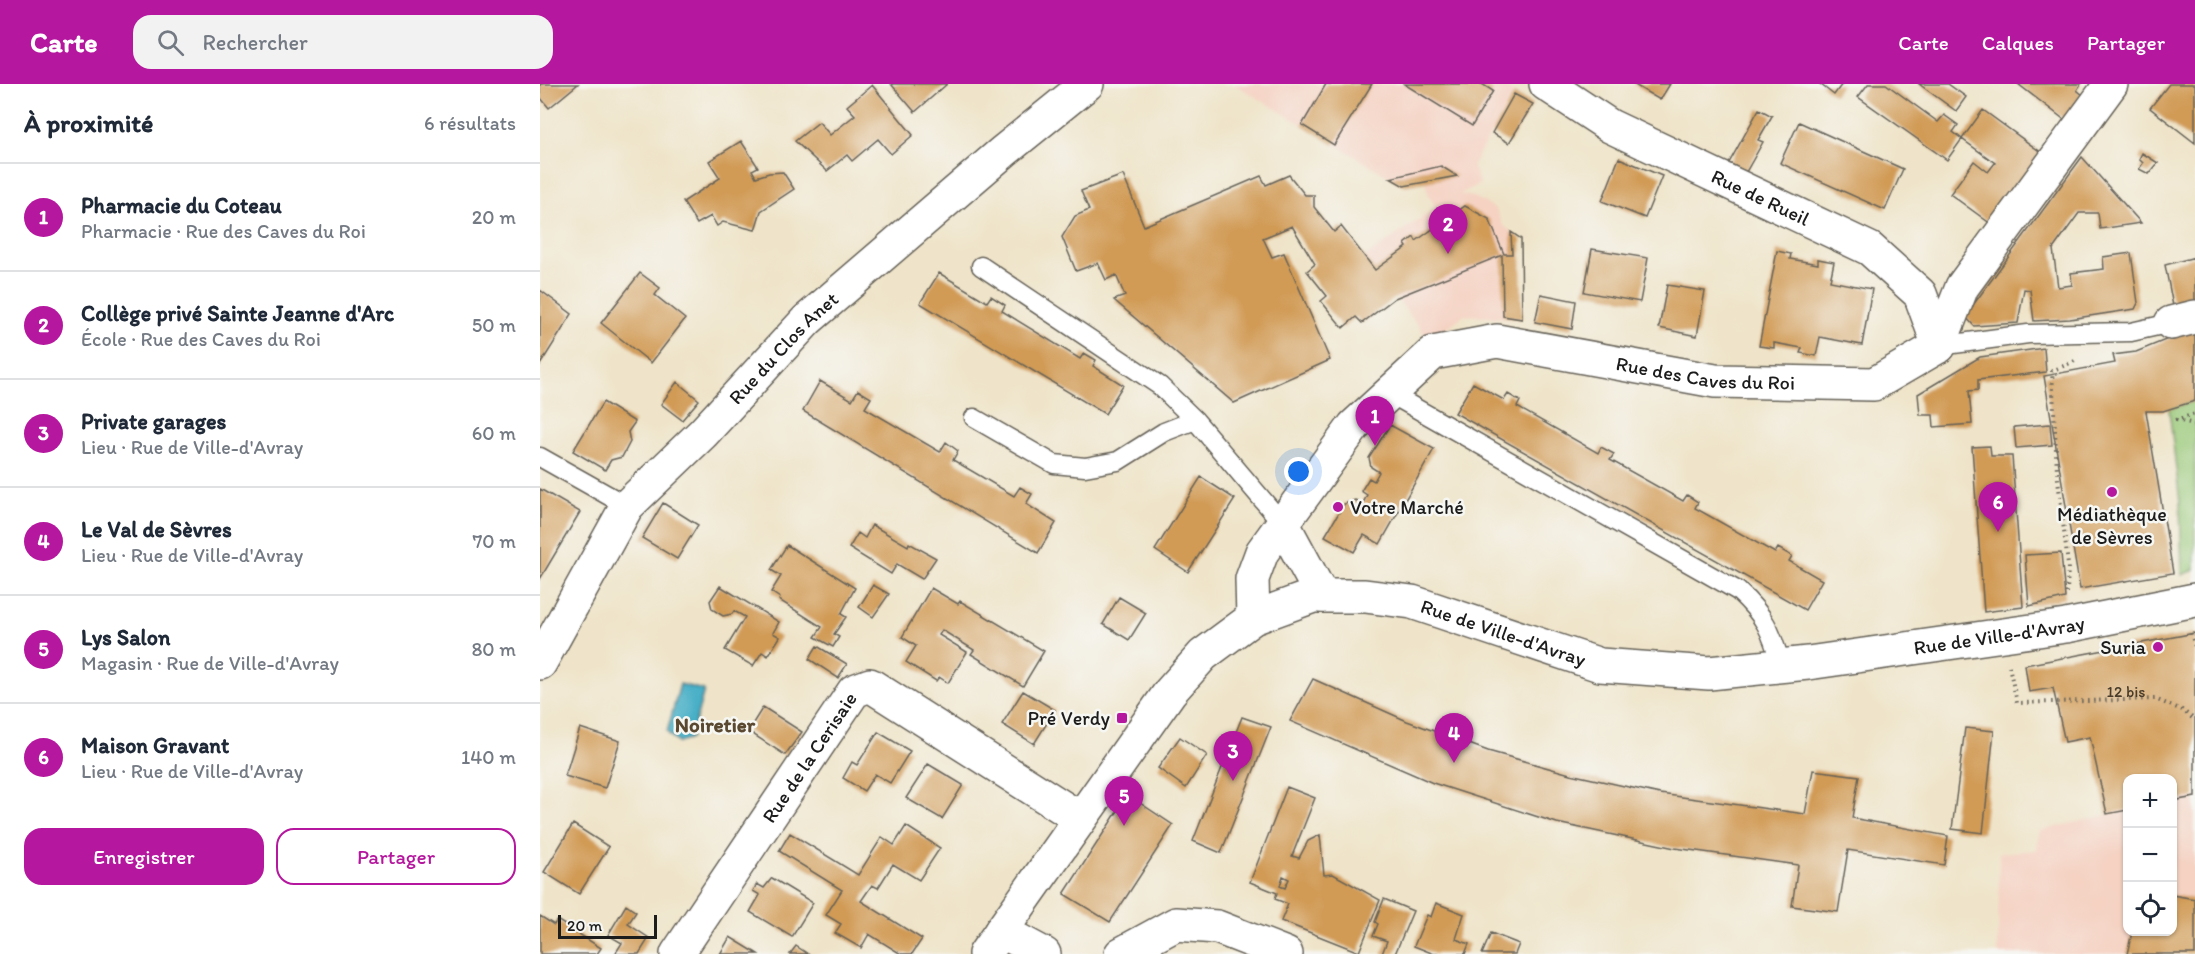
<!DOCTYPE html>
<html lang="fr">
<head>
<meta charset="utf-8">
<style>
	:root { --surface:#fff; --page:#f2f2f3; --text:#1f2937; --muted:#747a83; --line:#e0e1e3; --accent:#b5179e }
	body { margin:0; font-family:Itim,sans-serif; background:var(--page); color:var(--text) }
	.controls { position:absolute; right:18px; bottom:18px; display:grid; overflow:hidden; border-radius:12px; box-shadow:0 2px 4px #0004 }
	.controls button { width:54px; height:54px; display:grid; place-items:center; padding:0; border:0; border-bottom:2px solid var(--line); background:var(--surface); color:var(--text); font:30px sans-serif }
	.scale { position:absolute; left:18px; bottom:15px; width:99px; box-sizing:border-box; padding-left:6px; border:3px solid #1c1c1c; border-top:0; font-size:16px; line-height:21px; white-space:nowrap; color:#1c1c1c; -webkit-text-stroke:4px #f6f6f2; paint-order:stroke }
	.you { position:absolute; left:759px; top:388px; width:21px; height:21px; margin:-15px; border:4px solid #fff; border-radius:50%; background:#1a73e8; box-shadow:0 0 0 9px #1a73e833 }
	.badge { display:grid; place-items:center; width:39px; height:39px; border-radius:50%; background:var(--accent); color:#fff; font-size:20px; font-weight:700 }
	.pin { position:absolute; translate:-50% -50px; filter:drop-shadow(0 2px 3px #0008) }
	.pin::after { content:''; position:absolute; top:32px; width:21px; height:18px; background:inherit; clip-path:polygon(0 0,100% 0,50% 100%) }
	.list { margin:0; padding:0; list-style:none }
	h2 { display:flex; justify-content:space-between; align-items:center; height:78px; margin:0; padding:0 24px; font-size:26px }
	h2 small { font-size:20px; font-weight:400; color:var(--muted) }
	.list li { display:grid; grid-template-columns:39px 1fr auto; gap:18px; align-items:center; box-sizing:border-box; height:108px; padding:0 24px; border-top:2px solid var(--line) }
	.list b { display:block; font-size:22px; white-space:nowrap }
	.list p { margin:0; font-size:20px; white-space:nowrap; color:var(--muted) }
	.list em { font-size:20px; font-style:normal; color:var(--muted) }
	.actions { display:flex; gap:12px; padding:18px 24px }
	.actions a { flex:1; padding:14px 0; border:2px solid var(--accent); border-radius:18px; text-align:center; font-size:21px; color:var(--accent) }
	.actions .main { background:var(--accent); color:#fff }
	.icon { flex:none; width:33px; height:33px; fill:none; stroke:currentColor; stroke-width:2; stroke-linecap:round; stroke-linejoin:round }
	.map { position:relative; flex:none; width:1655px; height:870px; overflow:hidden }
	header { display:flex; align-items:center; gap:36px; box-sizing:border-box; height:84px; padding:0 30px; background:var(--accent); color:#fff }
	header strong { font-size:28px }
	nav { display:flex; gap:33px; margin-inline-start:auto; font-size:21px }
	.search { width:420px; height:54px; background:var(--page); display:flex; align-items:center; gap:15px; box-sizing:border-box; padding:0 21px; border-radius:18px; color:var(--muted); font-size:22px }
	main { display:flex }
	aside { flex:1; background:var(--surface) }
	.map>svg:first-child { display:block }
	.built { fill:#f5d2c2 }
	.green { fill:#98c776; stroke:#5a7249; stroke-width:1.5 }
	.water { fill:#47afc6; stroke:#326671; stroke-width:1.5 }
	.building { fill:#d19b56; fill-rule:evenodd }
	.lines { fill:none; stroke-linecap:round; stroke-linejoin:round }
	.lane-casing { stroke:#666259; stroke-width:21 }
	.street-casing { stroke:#666259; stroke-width:36 }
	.secondary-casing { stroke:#666259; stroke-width:36 }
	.path { stroke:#666259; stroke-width:4; stroke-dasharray:1.5 4.5; stroke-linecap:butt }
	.lane { stroke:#fff; stroke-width:18 }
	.street { stroke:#fff; stroke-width:33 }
	.secondary { stroke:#fff; stroke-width:33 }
	.poi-dot { fill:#b5179e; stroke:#f6f6f2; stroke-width:2 }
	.labels { text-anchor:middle; stroke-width:5; stroke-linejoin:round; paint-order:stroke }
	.number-label { font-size:16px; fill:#493c2a }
	.street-label { font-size:20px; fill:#1c1c1c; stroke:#f6f6f2 }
	.poi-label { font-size:20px; fill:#1c1c1c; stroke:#f6f6f2; text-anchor:end }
	.neighbourhood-label { font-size:21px; font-weight:bold; fill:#5b4830; stroke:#f6f6f2 }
</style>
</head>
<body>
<header>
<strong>Carte</strong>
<div class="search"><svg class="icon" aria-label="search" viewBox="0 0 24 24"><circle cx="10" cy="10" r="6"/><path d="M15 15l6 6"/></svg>Rechercher</div>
<nav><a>Carte</a><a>Calques</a><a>Partager</a></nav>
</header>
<main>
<aside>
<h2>À proximité<small>6 résultats</small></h2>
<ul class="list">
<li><span class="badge">1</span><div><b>Pharmacie du Coteau</b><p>Pharmacie · Rue des Caves du Roi</p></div><em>20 m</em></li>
<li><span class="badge">2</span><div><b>Collège privé Sainte Jeanne d'Arc</b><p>École · Rue des Caves du Roi</p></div><em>50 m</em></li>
<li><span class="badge">3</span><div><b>Private garages</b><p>Lieu · Rue de Ville-d'Avray</p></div><em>60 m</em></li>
<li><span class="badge">4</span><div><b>Le Val de Sèvres</b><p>Lieu · Rue de Ville-d'Avray</p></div><em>70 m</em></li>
<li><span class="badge">5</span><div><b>Lys Salon</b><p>Magasin · Rue de Ville-d'Avray</p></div><em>80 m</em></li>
<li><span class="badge">6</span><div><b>Maison Gravant</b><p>Lieu · Rue de Ville-d'Avray</p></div><em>140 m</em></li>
</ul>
<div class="actions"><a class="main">Enregistrer</a><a>Partager</a></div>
</aside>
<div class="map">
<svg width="1655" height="870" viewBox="0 0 1655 870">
	<rect width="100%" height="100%" fill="#f6f6f2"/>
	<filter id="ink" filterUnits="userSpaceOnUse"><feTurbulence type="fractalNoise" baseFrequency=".0167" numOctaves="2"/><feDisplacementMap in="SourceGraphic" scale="12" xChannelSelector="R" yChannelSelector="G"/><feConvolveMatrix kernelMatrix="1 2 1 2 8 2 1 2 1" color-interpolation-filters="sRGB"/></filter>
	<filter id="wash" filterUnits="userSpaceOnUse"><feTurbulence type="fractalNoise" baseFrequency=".008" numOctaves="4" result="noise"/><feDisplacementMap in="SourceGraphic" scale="24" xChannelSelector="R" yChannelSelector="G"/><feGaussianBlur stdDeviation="1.35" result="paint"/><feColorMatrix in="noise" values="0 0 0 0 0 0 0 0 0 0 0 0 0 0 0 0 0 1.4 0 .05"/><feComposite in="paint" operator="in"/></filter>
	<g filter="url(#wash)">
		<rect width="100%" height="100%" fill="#efe4c9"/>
		<path class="built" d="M694,0H960L974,9L932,82L940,100L920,110L934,113L956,125L963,141L981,155L982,235L924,231L890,257L825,173L896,124L889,112L885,98L865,102Z
			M1655,713V870H1458L1459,769L1496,766L1500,747L1587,726L1588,848H1632L1633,717Z"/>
		<path class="green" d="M1655,317V486L1642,491L1640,418L1629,325Z"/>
		<path class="water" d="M140,600L164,606L151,654L138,659L127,648Z"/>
		<g id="blocks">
			<path class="building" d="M0,0H38L9,24L0,13Z
				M351,0H407L375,28Z
				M786,0H832L794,61L762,41Z
				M864,0H942L953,7L932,42Z
				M1093,0H1130L1120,16Z
				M1280,0H1302L1294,11Z
				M1328,0H1346L1398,38L1404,31L1418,41L1413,48L1422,55L1407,76L1318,13Z
				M1379,0H1408L1426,13L1416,27Z
				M1478,0H1541L1537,6L1544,12L1526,37Z
				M1629,0H1655V59L1610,24Z
				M332,1L373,51L351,70L338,55L312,77L307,71L287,87L255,57L279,38L290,51L315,31L307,22Z
				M974,10L993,20L969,59L952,49Z
				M1219,25L1232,32L1218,56L1223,58L1206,88L1189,79Z
				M1443,26L1502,69L1451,140L1410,110L1434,77L1448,88L1455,79L1422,55Z
				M1259,38L1363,85L1345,126L1240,79Z
				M201,57L218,83L212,86L216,93L229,89L243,88L254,105L221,127L215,146L183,138L177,142L171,132L157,140L143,118L180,94L169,77Z
				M1602,69L1618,79L1609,90L1599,85L1603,79L1599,75Z
				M1542,73L1601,139L1560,145L1558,129H1539L1513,165L1518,203L1532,201L1531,189L1564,185L1563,173L1591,169L1598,219L1595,225L1530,235L1494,237L1490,206L1484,205L1478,239L1434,242L1425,232Z
				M1079,74L1122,92L1105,134L1062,117Z
				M901,82L917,92L864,102L850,94Z
				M583,91L604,142L721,92L726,101L749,91L765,111H774V123L794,148L801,142L835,186L867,163L865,160L874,153L876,157L925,122L949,135L964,170H972L971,148L981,155L982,235L963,232L962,171L855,214L822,239L816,233L803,244L781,217L787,212L767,187L775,180L752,142L723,154L732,173L744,169L790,276L694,319L574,216L585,212L576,191L566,196L558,179L536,187L522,153L535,132L549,126L541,107Z
				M1052,165L1108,174L1100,218L1044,208Z
				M1237,167L1251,170L1250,175L1278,180V175L1294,178L1290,197L1332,205L1322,261L1280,253L1276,272L1260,269L1262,264L1234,259V264L1219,262Z
				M1655,173V217L1633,222L1625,181Z
				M100,189L120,204L115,211L145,235L111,279L61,239Z
				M399,189L447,218L451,212L465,221L462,227L540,275L544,269L556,276L553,282L583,301L565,330L380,219Z
				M1127,201L1165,207L1157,252L1119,244Z
				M0,206L32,230L0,281Z
				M1001,210L1036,217L1032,245L995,238Z
				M1655,244V317L1623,327H1606L1633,489L1540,505L1504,292L1575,279L1573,271L1596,268Z
				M1504,264L1506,288L1438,296V306L1429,307L1432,340L1394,343L1393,331H1380L1378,310L1440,273Z
				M280,297L312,316L318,306L331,314L325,324L400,368L406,358L418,367L413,376L474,412L480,403L492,410L486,420L516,439L498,469L263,327Z
				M137,298L159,316L142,336L121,320Z
				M933,299L964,316L968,310L980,317L977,323L1058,369L1061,363L1074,370L1070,376L1143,417L1147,411L1158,418L1155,424L1235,469L1238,464L1252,472L1249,477L1282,496L1265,526L915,329Z
				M63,318L95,338L88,348L90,358L82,373L71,376L65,386L33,367Z
				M1510,340L1512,361L1476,364L1474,343Z
				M850,341L894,365L840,460L824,451L814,468L785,452L804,420L815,416L823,419L827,411L821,407L829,394L834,397L839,388L831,383L829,374Z
				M1450,362L1451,372H1472L1483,523L1444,528L1432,363Z
				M661,393L695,415L648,488L615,466Z
				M0,405L40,428L0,495Z
				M123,419L158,441L137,475L102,454Z
				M332,441L368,462L369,459L396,474L382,495L357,480L351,490L309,464L318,449L325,454Z
				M247,461L315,504L301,530L306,533L294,550L299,553L293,563L275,553L282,543L239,516L240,514L231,508L241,492L231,486Z
				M1521,469L1525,514L1489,522L1485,471Z
				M333,501L349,510L333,533L319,523Z
				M180,502L239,538L233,549L240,553L228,572L222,568L213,582L185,566L205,533L194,527L192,530L183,532L172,525L170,517Z
				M391,504L418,520L420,517L504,567L483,602L431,570L434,566L402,546L399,551L427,568L408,599L399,593L396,597L366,578L376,562L362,553Z
				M579,513L606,529L589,556L563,540Z
				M1655,549V713L1632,717V694H1588V726L1567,730L1550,653L1525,658L1513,604L1489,608L1485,581Z
				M277,562L307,580L298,594L269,575Z
				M773,595L867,637L948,667L1030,690L1120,710L1265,730L1273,686L1319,692L1312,734L1408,752L1404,781L1308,766L1298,828L1252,822L1258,781L1135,764L1017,739L893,699L750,637Z
				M483,607L515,626L494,660L462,640Z
				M223,623L262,648L245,671L208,647Z
				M702,633L731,643L681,769L653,757Z
				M40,644L80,657L65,704L25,692Z
				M1425,644L1454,647L1443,749L1412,745Z
				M338,648L370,667L350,699L335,690L324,707L303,694L312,678L317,681Z
				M640,653L667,671L646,704L618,684Z
				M388,680L423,701L402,735L366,714Z
				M747,703L775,714L752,772L759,774L768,757L780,751L784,791L793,790L840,816L819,868L741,837L748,820L735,815L737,809L710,798ZM743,792L749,795L745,804L740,802Z
				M588,711L633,741L570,838L524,810Z
				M33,740L69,763L39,810L4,788Z
				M366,742L400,764L379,796L353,780L338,804L332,801L321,817L382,855L372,870H361L329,850L321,864L295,849L301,840L286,831L302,806L239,767L250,749L318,791L342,753L354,761Z
				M232,794L273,819L252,853L210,828L220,811L213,807L217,800L224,804Z
				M1632,811L1655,815V870H1587L1592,848H1632Z
				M844,815L873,827L855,870H842L847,857L833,852L838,840L835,838Z
				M896,819L924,830L916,855L929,860L925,870H894L874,862L887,831L891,833Z
				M86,821L96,828L88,840L109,854L99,870H75L82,859L68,851Z
				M0,832L14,841L17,836L61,864L57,870H0Z
				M951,849L979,860L975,870H942Z
				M190,853L218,870H180Z
				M256,862L268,870H250Z"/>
		</g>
	</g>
	<g filter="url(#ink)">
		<use href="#blocks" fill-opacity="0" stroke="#666259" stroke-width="1.5"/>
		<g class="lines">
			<defs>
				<path id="lane" d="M441,182L620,302L655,336L743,440
					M1399,262L1488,250L1591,248L1631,239
					M849,309L1198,507C1225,532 1231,546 1241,581
					M434,334L514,380L545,383L578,377L624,348L655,336
					M0,373L87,422"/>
				<g id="street">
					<path id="s1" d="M1006,0L1070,42L1330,165L1380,210L1399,262"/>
					<path d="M1631,239L1655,233"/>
					<path d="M1399,262L1422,203L1571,0"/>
					<path d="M743,440L782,512"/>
					<path id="s2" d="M713,534L712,495L722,468L814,342L893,269L957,257L1175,297L1334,300L1399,262"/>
					<path id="s3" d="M0,579L87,422L163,349L267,236L464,67L547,0"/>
					<path d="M461,847L504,870"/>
					<path id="s4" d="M137,870L314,607L330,601L539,734"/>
					<path d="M581,870L636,840L677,843L746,870"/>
				</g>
				<g id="secondary">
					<path id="s5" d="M445,870L630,608L663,571L713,534L773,512H825L872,518L1060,581L1169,589L1268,579L1526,542L1655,516"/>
				</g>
			</defs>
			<use href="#lane" class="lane-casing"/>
			<use href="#street" class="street-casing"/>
			<use href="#secondary" class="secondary-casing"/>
			<path class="path" d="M1635,336L1655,330
				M1636,336L1655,340
				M1527,509L1528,481L1517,387L1512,287L1535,277
				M1651,549L1655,563
				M1469,582L1477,619L1615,615L1642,626L1655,636"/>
			<use href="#lane" class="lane"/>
			<use href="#street" class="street"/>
			<use href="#secondary" class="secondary"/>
		</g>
	</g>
	<g class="poi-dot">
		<circle cx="1572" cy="408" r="6"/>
		<circle cx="798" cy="423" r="6"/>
		<circle cx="1618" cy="563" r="6"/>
		<rect x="576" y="628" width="12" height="12" rx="3"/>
	</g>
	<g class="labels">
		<g class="number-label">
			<text x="1586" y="613">12 bis</text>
		</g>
		<g class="street-label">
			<text dy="7" stroke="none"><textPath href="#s1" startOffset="243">Rue de Rueil</textPath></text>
			<text dy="7" stroke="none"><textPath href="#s3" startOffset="402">Rue du Clos Anet</textPath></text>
			<text dy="7" stroke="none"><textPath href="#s2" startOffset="608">Rue des Caves du Roi</textPath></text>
			<text dy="7" stroke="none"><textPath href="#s5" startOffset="692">Rue de Ville-d'Avray</textPath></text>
			<text dy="7" stroke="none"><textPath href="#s5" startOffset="1196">Rue de Ville-d'Avray</textPath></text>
			<text dy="7" stroke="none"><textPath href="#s4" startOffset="237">Rue de la Cerisaie</textPath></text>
		</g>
		<g class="poi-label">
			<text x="810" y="430" text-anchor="start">Votre Marché</text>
			<text x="1572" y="437" text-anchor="middle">Médiathèque<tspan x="1572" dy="23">de Sèvres</tspan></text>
			<text x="1606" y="570">Suria</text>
			<text x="570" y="641">Pré Verdy</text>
		</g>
		<g class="neighbourhood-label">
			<text x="175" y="648">Noiretier</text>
		</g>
	</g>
</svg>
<div class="controls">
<button>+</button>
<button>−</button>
<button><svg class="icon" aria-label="locate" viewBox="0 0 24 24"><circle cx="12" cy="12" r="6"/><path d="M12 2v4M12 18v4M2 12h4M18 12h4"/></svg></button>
</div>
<div class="scale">20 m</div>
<div class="you"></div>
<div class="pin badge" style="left:835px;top:362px">1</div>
<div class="pin badge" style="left:908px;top:170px">2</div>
<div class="pin badge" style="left:693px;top:697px">3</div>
<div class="pin badge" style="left:914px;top:679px">4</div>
<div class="pin badge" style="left:584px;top:742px">5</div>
<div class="pin badge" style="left:1458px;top:448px">6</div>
</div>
</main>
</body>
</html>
